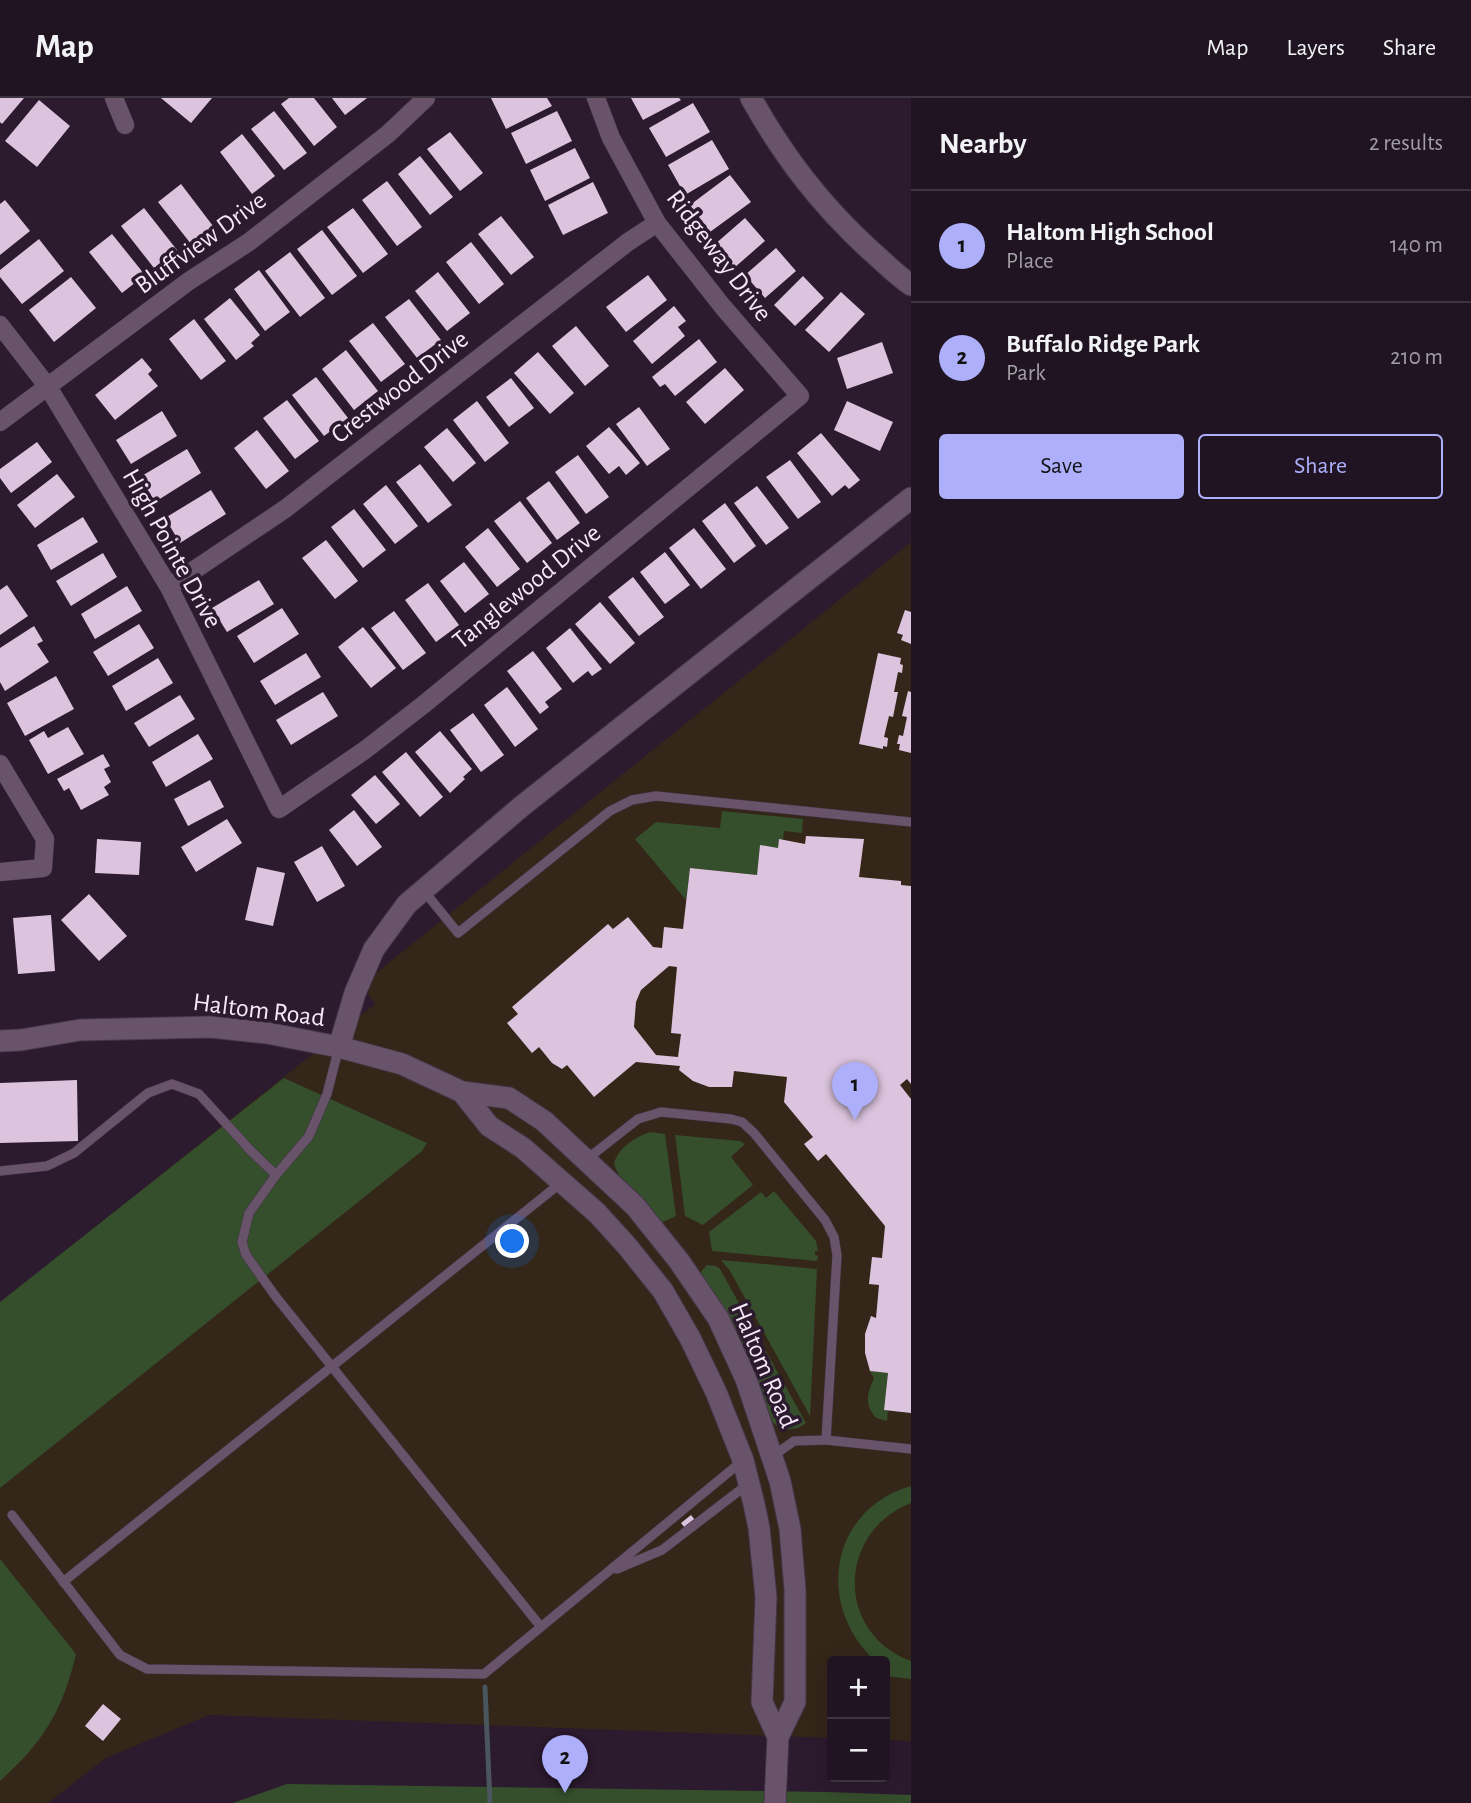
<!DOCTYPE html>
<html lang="en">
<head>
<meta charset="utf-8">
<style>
	:root { --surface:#211422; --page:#291d2a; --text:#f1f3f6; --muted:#a29ea5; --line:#3e3340; --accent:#adaffb }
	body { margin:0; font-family:"Alegreya Sans",sans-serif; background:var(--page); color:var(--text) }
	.controls { position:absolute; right:21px; bottom:21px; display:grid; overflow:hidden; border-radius:7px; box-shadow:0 7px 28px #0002 }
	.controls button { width:63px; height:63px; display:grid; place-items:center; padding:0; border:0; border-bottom:2px solid var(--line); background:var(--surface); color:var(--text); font:35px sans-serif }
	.you { position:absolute; left:513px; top:1144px; width:24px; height:24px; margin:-18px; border:5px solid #fff; border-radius:50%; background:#1a73e8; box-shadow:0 0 0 10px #1a73e833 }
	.badge { display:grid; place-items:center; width:46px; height:46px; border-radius:50%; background:var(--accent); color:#111; font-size:23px; font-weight:700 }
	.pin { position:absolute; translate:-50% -58px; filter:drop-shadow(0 2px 4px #0008) }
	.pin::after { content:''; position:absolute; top:37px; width:24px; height:21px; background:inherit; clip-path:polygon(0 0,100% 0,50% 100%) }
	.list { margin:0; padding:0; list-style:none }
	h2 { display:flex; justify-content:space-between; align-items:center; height:91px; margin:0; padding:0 28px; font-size:30px }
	h2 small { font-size:23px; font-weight:400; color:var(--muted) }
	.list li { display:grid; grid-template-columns:46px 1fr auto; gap:21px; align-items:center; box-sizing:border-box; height:112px; padding:0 28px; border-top:2px solid var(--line) }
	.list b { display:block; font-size:26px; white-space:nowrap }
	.list p { margin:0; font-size:23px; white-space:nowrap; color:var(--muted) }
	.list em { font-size:23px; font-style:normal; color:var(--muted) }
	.actions { display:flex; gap:14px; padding:21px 28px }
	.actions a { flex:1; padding:16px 0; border:2px solid var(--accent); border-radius:7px; text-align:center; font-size:24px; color:var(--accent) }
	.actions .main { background:var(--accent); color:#111 }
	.map { position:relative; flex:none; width:911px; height:1705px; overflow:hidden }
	header { display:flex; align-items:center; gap:42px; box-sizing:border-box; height:98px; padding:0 35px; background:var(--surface); border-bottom:2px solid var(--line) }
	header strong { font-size:33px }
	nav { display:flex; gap:38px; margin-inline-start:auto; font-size:24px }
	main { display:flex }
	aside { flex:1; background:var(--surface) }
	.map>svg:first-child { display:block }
	.education { fill:#342619 }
	.green { fill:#354e2c }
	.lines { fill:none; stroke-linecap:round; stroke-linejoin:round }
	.stream { stroke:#4a565d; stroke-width:5 }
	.building { fill:#dcc4df; fill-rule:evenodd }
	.lane-casing { stroke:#463648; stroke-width:10 }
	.street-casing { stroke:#463648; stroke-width:19 }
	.secondary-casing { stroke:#463648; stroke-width:23 }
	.lane { stroke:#68536b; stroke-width:9 }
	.street { stroke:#68536b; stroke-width:18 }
	.secondary { stroke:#68536b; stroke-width:21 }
	.labels { text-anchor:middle; stroke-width:7; stroke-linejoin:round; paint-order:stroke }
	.street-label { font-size:26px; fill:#f6e9f7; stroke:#2c1a2e }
</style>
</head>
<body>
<header>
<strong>Map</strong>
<nav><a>Map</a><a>Layers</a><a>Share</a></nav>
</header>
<main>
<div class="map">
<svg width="911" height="1705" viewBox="0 0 911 1705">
	<rect width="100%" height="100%" fill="#2c1a2e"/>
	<path class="education" d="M911,444V1643L885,1642V1563H832V1640L209,1617L106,1660L48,1705H0V1205L375,906L361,887Z"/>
	<path class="green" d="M722,713L803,721L802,735L784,733L783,742H779L778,750L760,748L757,777L690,770L686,802L635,741L656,724L720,730Z
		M284,980L427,1045L422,1053L0,1390V1204Z
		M650,1034L665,1036L676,1118L661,1125L618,1076L614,1066C617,1051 635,1039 650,1034Z
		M675,1037L740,1043L745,1046L731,1059L753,1087L703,1127L685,1118Z
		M774,1093L816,1143L818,1153H815V1157L818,1158L817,1163L712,1153L709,1134L761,1094L766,1100Z
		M721,1162L817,1171L810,1318L730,1173Z
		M707,1167L716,1168L720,1171L806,1325L798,1330L783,1332L773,1325L699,1176Z
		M870,1273L888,1275L884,1312L888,1313L887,1323L876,1320C864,1306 867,1296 874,1280Z
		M911,1388V1405C837,1434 835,1535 911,1563V1581L885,1578V1563H867V1560L871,1559C816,1503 831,1411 911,1388Z
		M0,1461L76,1556C63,1612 43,1645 0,1683Z
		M287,1686L827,1694L911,1697V1705H233Z"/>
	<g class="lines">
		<path class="stream" d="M485,1589L490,1705"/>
	</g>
	<path class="building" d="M0,0H24L2,26L0,24Z
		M161,0H212L191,25Z
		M289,0H314L337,29L314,48L281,6Z
		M332,0H367L345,17Z
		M491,0H547L552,8L506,31Z
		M631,0H679L681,2L643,22Z
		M39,2L70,28L37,69L5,43Z
		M693,5L710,34L666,59L649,30Z
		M274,13L307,55L284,72L251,31Z
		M557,13L572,43L526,66L511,35Z
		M450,34L483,75L460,93L427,51Z
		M242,36L275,78L252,96L220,54Z
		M712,42L729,71L685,97L668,67Z
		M575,50L590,80L545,103L530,72Z
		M420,58L453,99L430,117L398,76Z
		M730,77L751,104L710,134L690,107Z
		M387,83L422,129L397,148L362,102Z
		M593,84L608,115L563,137L548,107Z
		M181,86L213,128L191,146L158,104Z
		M5,102L30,133L0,157V106Z
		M144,110L177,152L154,170L121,128Z
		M353,110L388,156L363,175L327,129Z
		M501,118L534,159L511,177L478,136Z
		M745,120L765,143L734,170L714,147Z
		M322,132L357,178L332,197L297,151Z
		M112,136L145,177L122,195L89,154Z
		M39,141L64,173L22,206L0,179V172Z
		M471,144L504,186L479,206L446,164Z
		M776,150L796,173L765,200L745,177Z
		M290,154L325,200L300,219L265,173Z
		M259,172L290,214L265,233L234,191Z
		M438,174L470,215L447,233L415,193Z
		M648,177L667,202L626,234L606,209Z
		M803,178L824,200L795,228L774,207Z
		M71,179L96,210L54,244L29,212Z
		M841,194L865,216L829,254L805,232Z
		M230,200L260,237L251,245L254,248L236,262L204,221Z
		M409,201L441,242L417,260L385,219Z
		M674,208L686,223L678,229L685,238L652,266L633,243Z
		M194,221L226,263L201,282L169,241Z
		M373,225L405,266L381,284L349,243Z
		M576,228L609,268L585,288L552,248Z
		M699,241L717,264L675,298L665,286L660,289L652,279Z
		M882,244L893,275L847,291L837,260Z
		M346,252L378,293L354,312L322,271Z
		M538,254L574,295L550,316L514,275Z
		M142,260L152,272L148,276L158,288L115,322L95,297Z
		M725,270L744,292L705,326L686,304Z
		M316,279L348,320L324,338L292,297Z
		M511,280L534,310L509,329L486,299Z
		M287,302L319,343L295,361L263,320Z
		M477,303L509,345L485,364L453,322Z
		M847,303L893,324L880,353L834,332Z
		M639,309L670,351L647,368L616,326Z
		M162,313L177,338L131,366L116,342Z
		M609,329L640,365L626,377L619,368L609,376L586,348Z
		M447,330L476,365L453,384L424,349Z
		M257,332L289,373L266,391L234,350Z
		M821,335L860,382L849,391L845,387L832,398L797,355Z
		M37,344L52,364L11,395L0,380V371Z
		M187,351L201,375L155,404L140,379Z
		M578,357L609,399L586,416L555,374Z
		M790,362L821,404L798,421L766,379Z
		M420,366L452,407L428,425L396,384Z
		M57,376L75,399L35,430L17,407Z
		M549,383L580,425L557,442L526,400Z
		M386,387L418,428L395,446L363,406Z
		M757,388L789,430L766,447L734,405Z
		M211,392L226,416L180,445L165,420Z
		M520,403L552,445L527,465L494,423Z
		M725,405L756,448L734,465L702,423Z
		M354,411L386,452L363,470L331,429Z
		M83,419L98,444L51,472L37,447Z
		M488,430L520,471L497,489L465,449Z
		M694,430L726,471L701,491L669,450Z
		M326,442L358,483L335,501L302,460Z
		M665,454L690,487L665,506L640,474Z
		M103,455L117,479L71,508L56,483Z
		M464,464L489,496L465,515L440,483Z
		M633,479L664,519L639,538L608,499Z
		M259,482L274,506L227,534L212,510Z
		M428,485L459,527L436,544L405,502Z
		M7,487L28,518L0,537V492Z
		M127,488L142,513L95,541L81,516Z
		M600,504L635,545L610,566L575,526Z
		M282,510L299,536L254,565L237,538Z
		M905,512L911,514V546L901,542L903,537L897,535Z
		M394,513L426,555L403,572L371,530Z
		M139,526L154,550L108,578L93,554Z
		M34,528L43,543L37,546L49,564L5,593L0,584V550Z
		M363,529L396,570L371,590L338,549Z
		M570,530L602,571L592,578L588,573L573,585L546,550Z
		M533,553L562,591L545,604L549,609L540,616L507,573Z
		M306,555L321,579L275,607L260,583Z
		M878,555L901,560L900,566L903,567L902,575L898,574L894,594H898L893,619L889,618L884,639L888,640L887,649L883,648V651L859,646Z
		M158,560L173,585L126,613L112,588Z
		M56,578L74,611L25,638L7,605Z
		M507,589L538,631L515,649L484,607Z
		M908,593L911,594V655L899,652L900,646H897L899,637L903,638L907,619L902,618Z
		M323,594L338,618L291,647L276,622Z
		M180,597L195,621L149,649L134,625Z
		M473,615L504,657L481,674L450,632Z
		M68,629L84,656L48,676L29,642L44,633L48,640Z
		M440,633L472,671L463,679L465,681L450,695L415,654Z
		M198,636L213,661L166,689L152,664Z
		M406,654L443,699L420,719L382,674Z
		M103,656L110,668L104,671L111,684L104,689L109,697L81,712L69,690L64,693L57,681Z
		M375,677L400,706L376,726L351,697Z
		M210,682L224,709L188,728L174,701Z
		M354,712L382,749L357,768L329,732Z
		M227,721L242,745L196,774L181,749Z
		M806,738L864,741L859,779L901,783V787L911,788V986L907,981L900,987L911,1001V1315L884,1312L888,1275L870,1273L865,1255V1236L871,1218L876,1220L879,1187L869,1186L872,1159L882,1160L885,1128L826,1056L818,1063L804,1046L813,1039L784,1004L787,979L734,973L732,989H709L693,983L679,972L680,968L636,964L594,999L567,967L562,971L552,965L539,949L532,955L507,925L518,916L512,909L608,826L613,831L628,819L653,849L662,850L664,829L683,831L690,770L757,777L760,747L778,750L779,741L805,746ZM669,868L677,869L671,935L681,936L678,959L656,957L634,929L636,904L641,892Z
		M97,741L141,744L139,777L95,775Z
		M322,748L345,788L317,804L294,764Z
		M257,769L285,775L273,828L245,822Z
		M89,796L127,838L99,863L61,822Z
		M51,817L55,873L18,876L13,820Z
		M77,982L78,1043L0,1045V985Z
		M691,1417L695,1422L685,1430L681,1425Z
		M103,1606L121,1621L103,1643L85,1628Z"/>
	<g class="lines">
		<defs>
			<path id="lane" d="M424,793L458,835L610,713L632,702L656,698L911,724
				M339,949L327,996L309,1038L276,1077L249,1115L242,1144L246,1157L276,1199L541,1529
				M587,1061L638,1021L661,1014L731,1021L742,1024L754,1035L825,1122L834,1139L837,1157L826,1342
				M0,1073L47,1068L74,1055L148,995L172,986L199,996L251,1053L276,1077
				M773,1358L794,1343L826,1342L911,1351
				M12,1417L120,1557L147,1571L484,1576L741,1364
				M617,1471L662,1452L748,1386
				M63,1484L562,1084"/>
			<path id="street" d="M114,0L125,27
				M0,227L48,289L169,489L279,711L365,652L423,607L800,298L723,209L657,125L611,40L596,0
				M0,324L189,183L249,144L388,36L426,0
				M169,489L285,411L628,144L657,125
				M0,666L45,741L43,770L0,774"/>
			<path id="secondary" d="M751,0C784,59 820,106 870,152C884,164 896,177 911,187
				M0,943L21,942L80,932L211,929L267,935L339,949L402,966L462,994L509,1000L544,1023L635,1108L679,1163L718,1220L746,1281L780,1383L790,1431L795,1492V1604L778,1639L775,1705
				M339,949L355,895L374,851L407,806L522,708L911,400
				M462,994L489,1028L523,1050L597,1115L627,1148L663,1193L690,1240L716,1294L743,1362L754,1406L759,1430L766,1499L762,1604L778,1639"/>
		</defs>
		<use href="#lane" class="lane-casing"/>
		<use href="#street" class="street-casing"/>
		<use href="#secondary" class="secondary-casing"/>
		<use href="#lane" class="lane"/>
		<use href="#street" class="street"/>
		<use href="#secondary" class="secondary"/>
	</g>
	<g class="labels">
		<g class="street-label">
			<text transform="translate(200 144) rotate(-36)" y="9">Bluffview Drive</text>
			<text transform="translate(720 157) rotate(53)" y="9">Ridgeway Drive</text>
			<text transform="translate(399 288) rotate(-38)" y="9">Crestwood Drive</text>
			<text transform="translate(173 450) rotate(61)" y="9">High Pointe Drive</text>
			<text transform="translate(526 488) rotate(-39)" y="9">Tanglewood Drive</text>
			<text transform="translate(259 911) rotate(7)" y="9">Haltom Road</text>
			<text transform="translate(765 1267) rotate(67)" y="9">Haltom Road</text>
		</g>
	</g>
</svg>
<div class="controls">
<button>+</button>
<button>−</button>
</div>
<div class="you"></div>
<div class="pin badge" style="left:855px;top:1022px">1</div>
<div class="pin badge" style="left:565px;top:1695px">2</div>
</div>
<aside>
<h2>Nearby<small>2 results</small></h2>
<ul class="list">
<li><span class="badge">1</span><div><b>Haltom High School</b><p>Place</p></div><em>140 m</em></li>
<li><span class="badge">2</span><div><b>Buffalo Ridge Park</b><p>Park</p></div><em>210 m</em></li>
</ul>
<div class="actions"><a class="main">Save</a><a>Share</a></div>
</aside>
</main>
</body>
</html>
